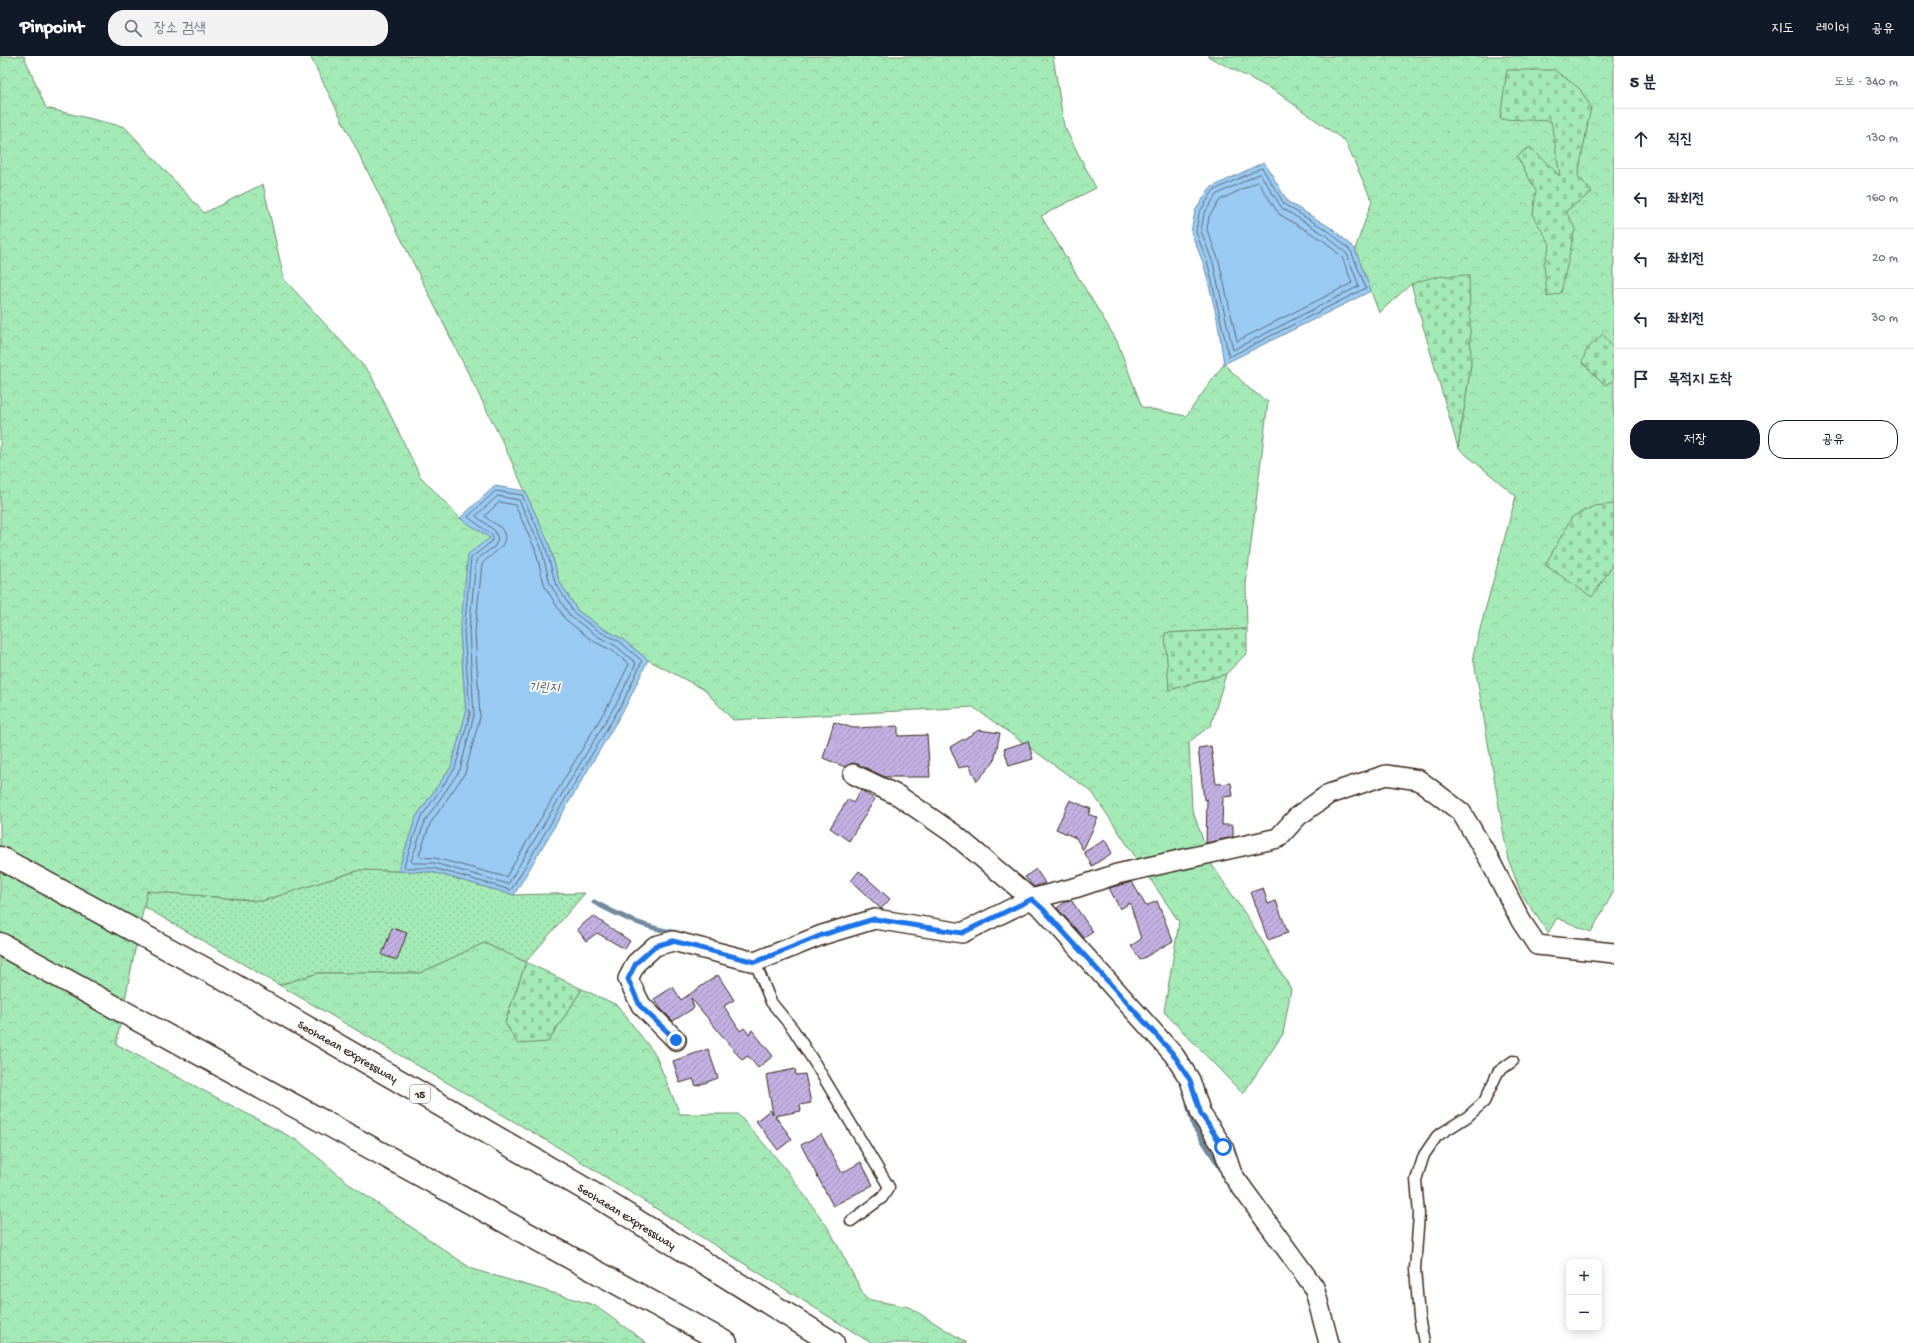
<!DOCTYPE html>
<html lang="ko">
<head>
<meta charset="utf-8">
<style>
	:root { --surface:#fff; --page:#f2f2f3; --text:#1f2937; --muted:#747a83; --line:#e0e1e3; --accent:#111827 }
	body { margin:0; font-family:"Gochi Hand","Poor Story",sans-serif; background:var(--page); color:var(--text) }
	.controls { position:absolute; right:12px; bottom:12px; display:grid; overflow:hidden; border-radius:8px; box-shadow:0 2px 10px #0003 }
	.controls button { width:36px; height:36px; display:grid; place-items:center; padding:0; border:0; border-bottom:1px solid var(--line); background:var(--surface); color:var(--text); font:20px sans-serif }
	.stop { position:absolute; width:12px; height:12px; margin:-9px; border:3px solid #1a73e8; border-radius:50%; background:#fff }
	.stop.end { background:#1a73e8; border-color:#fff; box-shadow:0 1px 4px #0008 }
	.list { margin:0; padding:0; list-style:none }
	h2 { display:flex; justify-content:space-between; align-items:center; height:52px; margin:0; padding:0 16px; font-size:17px }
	h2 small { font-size:13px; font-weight:400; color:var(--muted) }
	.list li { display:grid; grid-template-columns:26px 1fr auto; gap:12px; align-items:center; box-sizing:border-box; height:60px; padding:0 16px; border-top:1px solid var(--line) }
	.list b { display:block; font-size:15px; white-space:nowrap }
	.list em { font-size:13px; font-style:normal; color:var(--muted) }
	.actions { display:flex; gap:8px; padding:12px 16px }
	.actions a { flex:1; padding:9px 0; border:1px solid var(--accent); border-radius:16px; text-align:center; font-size:14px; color:var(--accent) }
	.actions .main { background:var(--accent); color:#fff }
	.icon { flex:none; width:22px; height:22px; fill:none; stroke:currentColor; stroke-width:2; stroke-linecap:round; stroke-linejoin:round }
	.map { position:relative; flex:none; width:1614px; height:1287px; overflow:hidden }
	header { display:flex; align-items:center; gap:24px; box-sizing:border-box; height:56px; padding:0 20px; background:var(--accent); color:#fff }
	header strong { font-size:19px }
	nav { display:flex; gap:22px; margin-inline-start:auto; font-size:14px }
	.search { width:280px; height:36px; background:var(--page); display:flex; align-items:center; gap:10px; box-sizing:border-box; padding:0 14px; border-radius:16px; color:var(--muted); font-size:15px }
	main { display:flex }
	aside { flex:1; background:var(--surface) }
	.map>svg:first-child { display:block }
	.grass { fill:url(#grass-dots); stroke:#708a6a }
	.forest { fill:url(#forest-crowns); stroke:#708a6a }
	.cemetery { fill:url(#cemetery-stones); stroke:#708a6a }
	.water { fill:#98caf4; stroke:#738a9e }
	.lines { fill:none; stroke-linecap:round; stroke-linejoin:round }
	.shore { stroke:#606a74; stroke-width:1 }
	.stream { stroke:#738a9e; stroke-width:5 }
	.building { fill:url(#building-hatch); stroke:#3b2a1e }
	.service-casing { stroke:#3b2a1e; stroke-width:13 }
	.minor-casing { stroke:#3b2a1e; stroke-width:22 }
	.motorway-casing { stroke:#3b2a1e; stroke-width:25 }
	.service { stroke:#fff; stroke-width:10 }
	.minor { stroke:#fff; stroke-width:19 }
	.motorway { stroke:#fff; stroke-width:22 }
	.route { stroke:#1a73e8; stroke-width:5 }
	.labels { text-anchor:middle; stroke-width:3.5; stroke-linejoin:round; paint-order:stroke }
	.shield { fill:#fff; stroke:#766a62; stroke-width:1 }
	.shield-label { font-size:11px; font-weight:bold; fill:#3b2a1e }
	.street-label { font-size:12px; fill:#3b2a1e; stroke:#fff }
	.water-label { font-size:13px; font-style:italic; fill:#575a5e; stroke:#fff }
</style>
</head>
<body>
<header>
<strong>Pinpoint</strong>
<div class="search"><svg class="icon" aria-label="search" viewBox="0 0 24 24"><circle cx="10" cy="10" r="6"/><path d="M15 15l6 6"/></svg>장소 검색</div>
<nav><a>지도</a><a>레이어</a><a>공유</a></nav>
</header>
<main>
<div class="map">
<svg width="1614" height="1287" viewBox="0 0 1614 1287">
	<defs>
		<pattern id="grass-dots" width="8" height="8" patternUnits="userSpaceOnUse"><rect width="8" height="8" fill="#a4eab6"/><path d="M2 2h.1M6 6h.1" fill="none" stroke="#8ec99c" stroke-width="1.8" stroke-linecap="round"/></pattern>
		<pattern id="forest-crowns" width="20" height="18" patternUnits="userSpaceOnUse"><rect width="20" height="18" fill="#a4eab6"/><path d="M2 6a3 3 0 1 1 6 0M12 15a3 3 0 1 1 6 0" fill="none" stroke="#8ec99c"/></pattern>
		<pattern id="cemetery-stones" width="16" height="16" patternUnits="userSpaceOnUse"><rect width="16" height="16" fill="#a4eab6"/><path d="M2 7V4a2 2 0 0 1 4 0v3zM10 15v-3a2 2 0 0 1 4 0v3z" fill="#8ec99c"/></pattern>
		<pattern id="building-hatch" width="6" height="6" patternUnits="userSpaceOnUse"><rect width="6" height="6" fill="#c2b1e2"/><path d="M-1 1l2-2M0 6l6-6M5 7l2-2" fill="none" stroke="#9f90b7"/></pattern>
	</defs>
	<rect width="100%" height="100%" fill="#fff"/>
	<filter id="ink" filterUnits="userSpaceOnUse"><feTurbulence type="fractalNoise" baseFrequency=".025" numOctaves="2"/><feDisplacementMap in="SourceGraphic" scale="8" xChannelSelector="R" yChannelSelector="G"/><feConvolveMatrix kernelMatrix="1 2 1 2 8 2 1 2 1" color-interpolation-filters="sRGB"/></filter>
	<g filter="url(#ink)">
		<path class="grass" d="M360,814L432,816L514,839L585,837L526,906L484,887L420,917H319L279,929L143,850L147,835L262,845Z"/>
		<path class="forest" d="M0,0H24L46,52L125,71L204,157L263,128L284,223L370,317L420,420L460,462L490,482L460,576L466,657L451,711L416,761L398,815L360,814L262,845L147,835L116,988L300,1086L352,1130L472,1213L594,1249L647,1287H0Z
			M310,0H1053L1064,70L1096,132L1041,160L1117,285L1142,351L1186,360L1224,308L1250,333L1268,346L1246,529L1247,573L1166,577L1169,634L1226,618L1211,669L1189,686L1192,753L1212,809L1250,865L1291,933L1283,978L1243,1038L1164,956L1179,866L1092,736L973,651L733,664L703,633L648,604L621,582L602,572L578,555L559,525L549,488L504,389Z
			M1207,0H1614V835L1591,876L1557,862L1548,877L1521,837L1508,803L1473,599L1516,440L1458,392L1471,308L1411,228L1379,257L1355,193L1372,145L1345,85L1275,35Z
			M484,887L526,906L505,966L548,986L582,933L617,949L655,998L680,1058H738L784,1111L829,1173L866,1243L909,1251L967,1287H871L556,1090L279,929L319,917H420Z"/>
		<path class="cemetery" d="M1507,14H1554L1579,32L1591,51L1578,120L1592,136L1566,155L1575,173L1561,237L1547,241L1544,207L1550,188L1533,160L1536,135L1517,100L1530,91L1560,120L1551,65L1500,63Z
			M1469,219L1471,308L1458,392L1411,228L1433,221Z
			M1603,278L1614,294V324L1605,329L1582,306L1587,293Z
			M1614,448V507L1592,541L1545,509L1572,461L1594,450Z
			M1247,573V597L1226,618L1169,634L1165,577Z
			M526,906L582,933L548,986L518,988L505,967Z"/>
		<path class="water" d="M1264,106L1288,146L1333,173L1355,193L1371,235L1224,308L1217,262L1204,209L1191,176L1195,155L1210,132Z
			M495,430L525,435L549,488L559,525L578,555L602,572L621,582L648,604L627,648L514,839L432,816L398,815L416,761L451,711L466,657L460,576L468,498L490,482L460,462Z"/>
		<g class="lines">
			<path class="shore" d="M1262,112L1285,149L1330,176L1351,195L1366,232L1229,301L1208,208L1196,176L1199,157L1213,135Z
				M1260,118L1282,152L1327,180L1347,198L1359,230L1233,294L1213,207L1201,175L1204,158L1216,139Z
				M1258,126L1279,158L1324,185L1342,201L1352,227L1237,285L1219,205L1207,174L1209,160L1220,144Z
				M496,435L522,439L545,489L555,526L574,557L600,576L619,585L642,605L623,646L511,834L433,812H406L404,810L420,763L455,712L470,658L464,576L471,502L491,486L493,483L492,479L468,461Z
				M498,440L519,444L541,491L550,528L570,560L597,580L616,590L636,607L619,643L508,828L434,807H413L411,805L425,765L460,714L474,659L469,576L476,504L495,490L498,483L495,475L476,460Z
				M500,446L515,449L535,493L545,531L565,563L593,585L613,595L629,608L613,641L506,821L435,802L421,801L419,799L430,768L465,717L480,661L475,576L482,508C490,498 515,488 500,471C495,467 489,465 485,460Z"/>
			<path class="stream" d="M594,846C624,862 643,871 677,877
				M1188,1048L1194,1071L1224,1117"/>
		</g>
		<path class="building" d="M834,666L853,672L898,670V680L927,679L930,721H885L857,708L852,707L845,711L823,702Z
			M979,674L1000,677L994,706L977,725L969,709L959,712L950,691Z
			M1028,685L1033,703L1009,710L1004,693Z
			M1211,690L1216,728L1231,727L1233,740L1223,741L1222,769H1233V781L1206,787L1207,743L1204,744L1198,692Z
			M861,734L875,743L849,785L830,772L848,743L853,747Z
			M1070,744L1091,753L1088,758L1098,762L1083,794L1076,782L1056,773Z
			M1105,784L1112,797L1092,810L1084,796Z
			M1036,813L1045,827L1034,831L1025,821Z
			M859,815L890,843L881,853L851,825Z
			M1132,826L1146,850L1157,845L1173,885L1140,904L1131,890L1141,883L1130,847L1120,853L1109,832Z
			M1263,832L1268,848L1276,845L1288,877L1268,884L1251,836Z
			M1071,844L1093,876L1084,882L1057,852L1065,846Z
			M593,860L630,885L625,893L597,877L586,885L577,873Z
			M392,872L407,877L397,904L382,899Z
			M718,919L734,944L724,950L740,975L744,972L749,978L752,974L773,1000L758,1012L748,1000L742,1004L691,942L694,952L673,965L661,953L654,943L673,931L681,944Z
			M708,993L718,1022L696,1030L693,1023L680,1027L673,1005Z
			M795,1013L796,1019L805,1018L811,1047L800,1049L801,1055L775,1060L792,1083L778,1094L756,1065L770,1054L773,1058L766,1019Z
			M821,1078L842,1117L861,1106L873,1129L833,1150L801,1089Z"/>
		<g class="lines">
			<defs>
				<path id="service" d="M755,906L771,946L793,973L816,1009L889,1131L882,1142L851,1165
					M1424,1287L1419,1261L1415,1213L1419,1158L1416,1124L1424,1099L1437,1080L1467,1061L1484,1046L1498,1016L1513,1005"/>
				<path id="minor" d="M853,718L899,740L954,778L1043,853L1174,999L1190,1024L1201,1058L1223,1091L1232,1118L1314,1231L1329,1287
					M676,984L641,949L628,923L636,907L655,890L673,885L755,906L822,879L875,863L962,877L1031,843L1078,831L1117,818L1278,782L1298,760L1329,738L1386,719L1419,724L1461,756L1488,801L1521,865L1537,889L1614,897"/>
				<path id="motorway" d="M0,802L220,921L592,1137L833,1287
					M0,888L726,1287"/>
			</defs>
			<use href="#service" class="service-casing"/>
			<use href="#minor" class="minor-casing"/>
			<use href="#motorway" class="motorway-casing"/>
			<use href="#service" class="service"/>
			<use href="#minor" class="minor"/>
			<use href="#motorway" class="motorway"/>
		</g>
	</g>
	<g class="lines" filter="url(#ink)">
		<path class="route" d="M676,984L640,950L628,923L636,907L655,890L673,885L755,906L822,879L874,863L962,877L1032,843L1043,853L1174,999L1190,1024L1201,1058L1223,1091"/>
	</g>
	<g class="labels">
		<rect class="shield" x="410" y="1029" width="20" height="18" rx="3"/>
		<g class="shield-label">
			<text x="420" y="1042">15</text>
		</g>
		<g class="street-label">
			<text transform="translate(348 995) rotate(30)" y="4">Seohaean Expressway</text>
			<text transform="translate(627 1160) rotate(32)" y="4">Seohaean Expressway</text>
		</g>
		<g class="water-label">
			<text x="544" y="635">기린지</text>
		</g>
	</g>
</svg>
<div class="controls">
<button>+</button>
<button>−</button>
</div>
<div class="stop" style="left:1223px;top:1091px"></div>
<div class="stop end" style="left:676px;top:984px"></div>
</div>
<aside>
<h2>5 분<small>도보 · 340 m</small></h2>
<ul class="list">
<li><svg class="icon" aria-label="ahead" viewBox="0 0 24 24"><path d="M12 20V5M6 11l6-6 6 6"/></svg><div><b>직진</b></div><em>130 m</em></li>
<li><svg class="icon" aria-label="left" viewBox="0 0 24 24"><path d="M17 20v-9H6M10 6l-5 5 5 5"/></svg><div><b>좌회전</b></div><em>160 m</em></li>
<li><svg class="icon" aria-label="left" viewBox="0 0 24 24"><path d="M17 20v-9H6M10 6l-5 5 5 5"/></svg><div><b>좌회전</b></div><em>20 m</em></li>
<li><svg class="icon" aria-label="left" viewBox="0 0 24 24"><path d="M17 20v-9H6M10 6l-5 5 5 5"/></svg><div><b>좌회전</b></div><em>30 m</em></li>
<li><svg class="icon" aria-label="arrive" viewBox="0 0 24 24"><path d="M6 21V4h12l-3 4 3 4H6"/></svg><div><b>목적지 도착</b></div></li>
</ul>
<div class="actions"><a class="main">저장</a><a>공유</a></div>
</aside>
</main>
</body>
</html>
